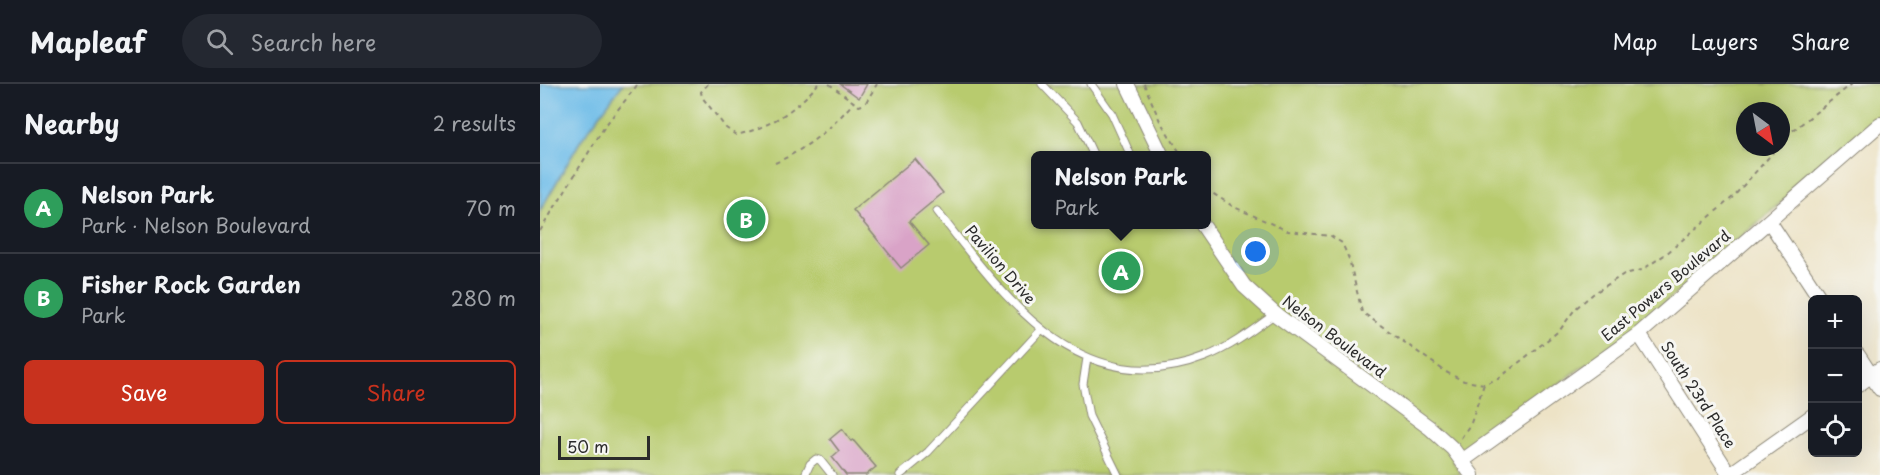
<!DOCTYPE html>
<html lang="en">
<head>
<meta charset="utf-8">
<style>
	:root { --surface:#171b24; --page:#242831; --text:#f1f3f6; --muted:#9ea1a6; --line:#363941; --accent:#c8321e }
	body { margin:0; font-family:"Playpen Sans",sans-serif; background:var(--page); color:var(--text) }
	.controls { position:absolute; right:18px; bottom:18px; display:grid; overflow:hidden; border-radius:9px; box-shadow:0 6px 24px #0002 }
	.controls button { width:54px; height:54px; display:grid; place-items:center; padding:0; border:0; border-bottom:2px solid var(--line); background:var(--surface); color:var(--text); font:30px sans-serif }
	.compass { position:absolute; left:1196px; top:18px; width:54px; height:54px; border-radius:50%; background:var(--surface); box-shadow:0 6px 24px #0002; rotate:148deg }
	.scale { position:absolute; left:18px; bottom:15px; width:92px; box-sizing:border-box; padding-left:6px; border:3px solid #2b2b2b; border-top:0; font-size:16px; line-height:21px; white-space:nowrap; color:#2b2b2b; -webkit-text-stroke:4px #f6f6f2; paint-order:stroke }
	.you { position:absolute; left:716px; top:168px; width:21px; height:21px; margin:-15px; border:4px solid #fff; border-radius:50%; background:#1a73e8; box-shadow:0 0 0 9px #1a73e833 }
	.badge { display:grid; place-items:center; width:39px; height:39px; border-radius:50%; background:var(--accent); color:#fff; font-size:20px; font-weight:700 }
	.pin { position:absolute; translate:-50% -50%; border:3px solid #fff; box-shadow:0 2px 6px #0006 }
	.popup { position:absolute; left:491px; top:67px; width:180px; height:78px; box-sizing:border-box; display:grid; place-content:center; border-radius:9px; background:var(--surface); filter:drop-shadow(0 2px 4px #0005); font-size:20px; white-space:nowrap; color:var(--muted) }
	.popup b { font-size:22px; color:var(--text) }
	.popup::after { content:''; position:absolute; left:50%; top:100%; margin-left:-12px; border:12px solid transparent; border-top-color:var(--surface) }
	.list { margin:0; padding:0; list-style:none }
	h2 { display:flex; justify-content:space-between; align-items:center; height:78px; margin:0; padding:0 24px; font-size:26px }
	h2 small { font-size:20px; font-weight:400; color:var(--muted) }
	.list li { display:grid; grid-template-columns:39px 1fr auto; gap:18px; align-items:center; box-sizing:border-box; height:90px; padding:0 24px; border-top:2px solid var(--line) }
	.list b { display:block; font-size:22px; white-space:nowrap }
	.list p { margin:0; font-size:20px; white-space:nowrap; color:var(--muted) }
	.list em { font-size:20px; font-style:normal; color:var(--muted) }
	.actions { display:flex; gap:12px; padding:18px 24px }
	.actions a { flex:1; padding:14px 0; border:2px solid var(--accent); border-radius:9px; text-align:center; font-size:21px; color:var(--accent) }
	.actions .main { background:var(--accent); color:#fff }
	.icon { flex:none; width:33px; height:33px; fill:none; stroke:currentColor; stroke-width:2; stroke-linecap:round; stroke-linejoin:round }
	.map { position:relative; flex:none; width:1340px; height:391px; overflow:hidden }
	header { display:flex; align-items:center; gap:36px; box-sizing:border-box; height:84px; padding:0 30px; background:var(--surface); border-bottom:2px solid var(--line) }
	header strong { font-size:28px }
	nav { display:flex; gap:33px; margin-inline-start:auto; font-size:21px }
	.search { width:420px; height:54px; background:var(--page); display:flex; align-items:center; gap:15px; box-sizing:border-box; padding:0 21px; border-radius:33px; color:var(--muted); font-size:22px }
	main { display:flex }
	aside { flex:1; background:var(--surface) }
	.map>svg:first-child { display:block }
	.green { fill:#b8cb6e; stroke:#727b4c; stroke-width:1.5; fill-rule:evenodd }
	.water { fill:#6dbce8; stroke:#4c748a; stroke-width:1.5 }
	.building { fill:#d9a3c7 }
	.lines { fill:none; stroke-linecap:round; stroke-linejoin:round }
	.lane-casing { stroke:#8c8778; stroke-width:9 }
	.street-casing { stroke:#8c8778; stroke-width:16 }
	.path { stroke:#8c8778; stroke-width:2; stroke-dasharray:4.5 4.5; stroke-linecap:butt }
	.lane { stroke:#fff; stroke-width:7 }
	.street { stroke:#fff; stroke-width:14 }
	.labels { text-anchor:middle; stroke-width:6; stroke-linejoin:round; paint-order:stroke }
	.street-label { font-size:15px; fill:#2b2b2b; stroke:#f6f6f2 }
</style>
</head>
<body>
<header>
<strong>Mapleaf</strong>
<div class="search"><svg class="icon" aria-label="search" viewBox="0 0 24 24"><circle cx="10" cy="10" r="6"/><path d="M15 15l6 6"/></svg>Search here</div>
<nav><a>Map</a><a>Layers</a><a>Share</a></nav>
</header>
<main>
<aside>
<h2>Nearby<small>2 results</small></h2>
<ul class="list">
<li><span class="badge" style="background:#2e9e5b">A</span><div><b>Nelson Park</b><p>Park · Nelson Boulevard</p></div><em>70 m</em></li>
<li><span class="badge" style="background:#2e9e5b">B</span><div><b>Fisher Rock Garden</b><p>Park</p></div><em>280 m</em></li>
</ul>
<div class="actions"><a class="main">Save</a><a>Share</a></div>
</aside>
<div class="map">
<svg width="1340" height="391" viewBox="0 0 1340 391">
	<rect width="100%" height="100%" fill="#f6f6f2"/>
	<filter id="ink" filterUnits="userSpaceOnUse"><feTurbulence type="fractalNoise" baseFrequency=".0167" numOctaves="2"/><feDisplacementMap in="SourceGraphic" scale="12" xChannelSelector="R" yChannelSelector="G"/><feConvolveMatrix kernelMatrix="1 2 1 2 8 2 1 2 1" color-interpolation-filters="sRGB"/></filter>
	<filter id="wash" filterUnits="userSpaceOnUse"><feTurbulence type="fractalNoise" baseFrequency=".008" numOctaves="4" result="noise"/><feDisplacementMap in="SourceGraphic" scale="24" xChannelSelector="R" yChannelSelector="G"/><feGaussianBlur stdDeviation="1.35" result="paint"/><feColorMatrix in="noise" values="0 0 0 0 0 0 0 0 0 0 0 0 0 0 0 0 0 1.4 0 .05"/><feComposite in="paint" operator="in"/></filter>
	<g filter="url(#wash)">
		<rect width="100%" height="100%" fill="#ede3c6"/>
		<path class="green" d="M83,0H1340V33L1096,244L913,377L921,391H0V127L41,56ZM1205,27H1241V63H1205ZM496,72H666V140H496Z"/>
		<path class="water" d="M0,0H83L41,56L0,127Z"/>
		<g id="blocks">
			<path class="building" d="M300,0H327L319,14Z
				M375,75L403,109L369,137L389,161L361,184L313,126Z
				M302,345L311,357L313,356L336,383L326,391H306L292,373L299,367L290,355Z"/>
		</g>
	</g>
	<g filter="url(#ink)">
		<use href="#blocks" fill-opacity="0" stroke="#8c8778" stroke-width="1.5"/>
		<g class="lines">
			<defs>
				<path id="lane" d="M502,0L538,38L554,72
					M551,0L572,30L591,72
					M397,127C464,213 540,322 665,273C691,263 713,246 735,230
					M547,274L543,300L549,332L578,391
					M265,391L270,380L276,375L280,376L292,391
					M360,391L388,368L501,246"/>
				<path id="street" d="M587,0L622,72
					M1229,137L1281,216
					M662,140L704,202L735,230L890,344L913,365L932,391
					M1099,250L1190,391
					M1318,271L1340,305
					M1318,301L1340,285
					M922,377L1099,250L1340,40
					M1189,391L1272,332"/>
			</defs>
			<use href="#lane" class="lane-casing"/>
			<use href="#street" class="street-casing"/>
			<path class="path" d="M168,0L161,8L162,13L186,44L196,51C229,44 257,25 278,0
				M289,0L319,22L325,20L337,0
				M604,0L620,37L642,72
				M1241,60L1251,48L1312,0
				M235,79C266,65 291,45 313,19
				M666,105L694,123L748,147L791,152L802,159L809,175L822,228L906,288L924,297L944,300L958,295L1020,246L1035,225L1053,210L1084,190L1102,186L1126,170L1194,112L1238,63
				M0,147L65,42L98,0
				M921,354L931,339L944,300"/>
			<use href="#lane" class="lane"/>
			<use href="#street" class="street"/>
		</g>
	</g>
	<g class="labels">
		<g class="street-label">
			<text transform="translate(460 181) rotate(49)" y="5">Pavilion Drive</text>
			<text transform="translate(1126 202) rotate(-40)" y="5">East Powers Boulevard</text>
			<text transform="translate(794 253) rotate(37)" y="5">Nelson Boulevard</text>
			<text transform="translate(1158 311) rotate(57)" y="5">South 23rd Place</text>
		</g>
	</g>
</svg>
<div class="controls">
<button>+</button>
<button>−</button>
<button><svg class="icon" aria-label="locate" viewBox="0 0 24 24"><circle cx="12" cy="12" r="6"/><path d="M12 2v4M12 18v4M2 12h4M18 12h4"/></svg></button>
</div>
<svg class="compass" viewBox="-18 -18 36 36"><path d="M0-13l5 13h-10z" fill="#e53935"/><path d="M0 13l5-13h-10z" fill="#9ea1a6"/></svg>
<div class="scale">50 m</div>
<div class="you"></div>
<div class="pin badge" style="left:581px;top:187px;background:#2e9e5b">A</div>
<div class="popup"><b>Nelson Park</b>Park</div>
<div class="pin badge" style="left:206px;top:135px;background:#2e9e5b">B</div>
</div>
</main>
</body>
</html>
